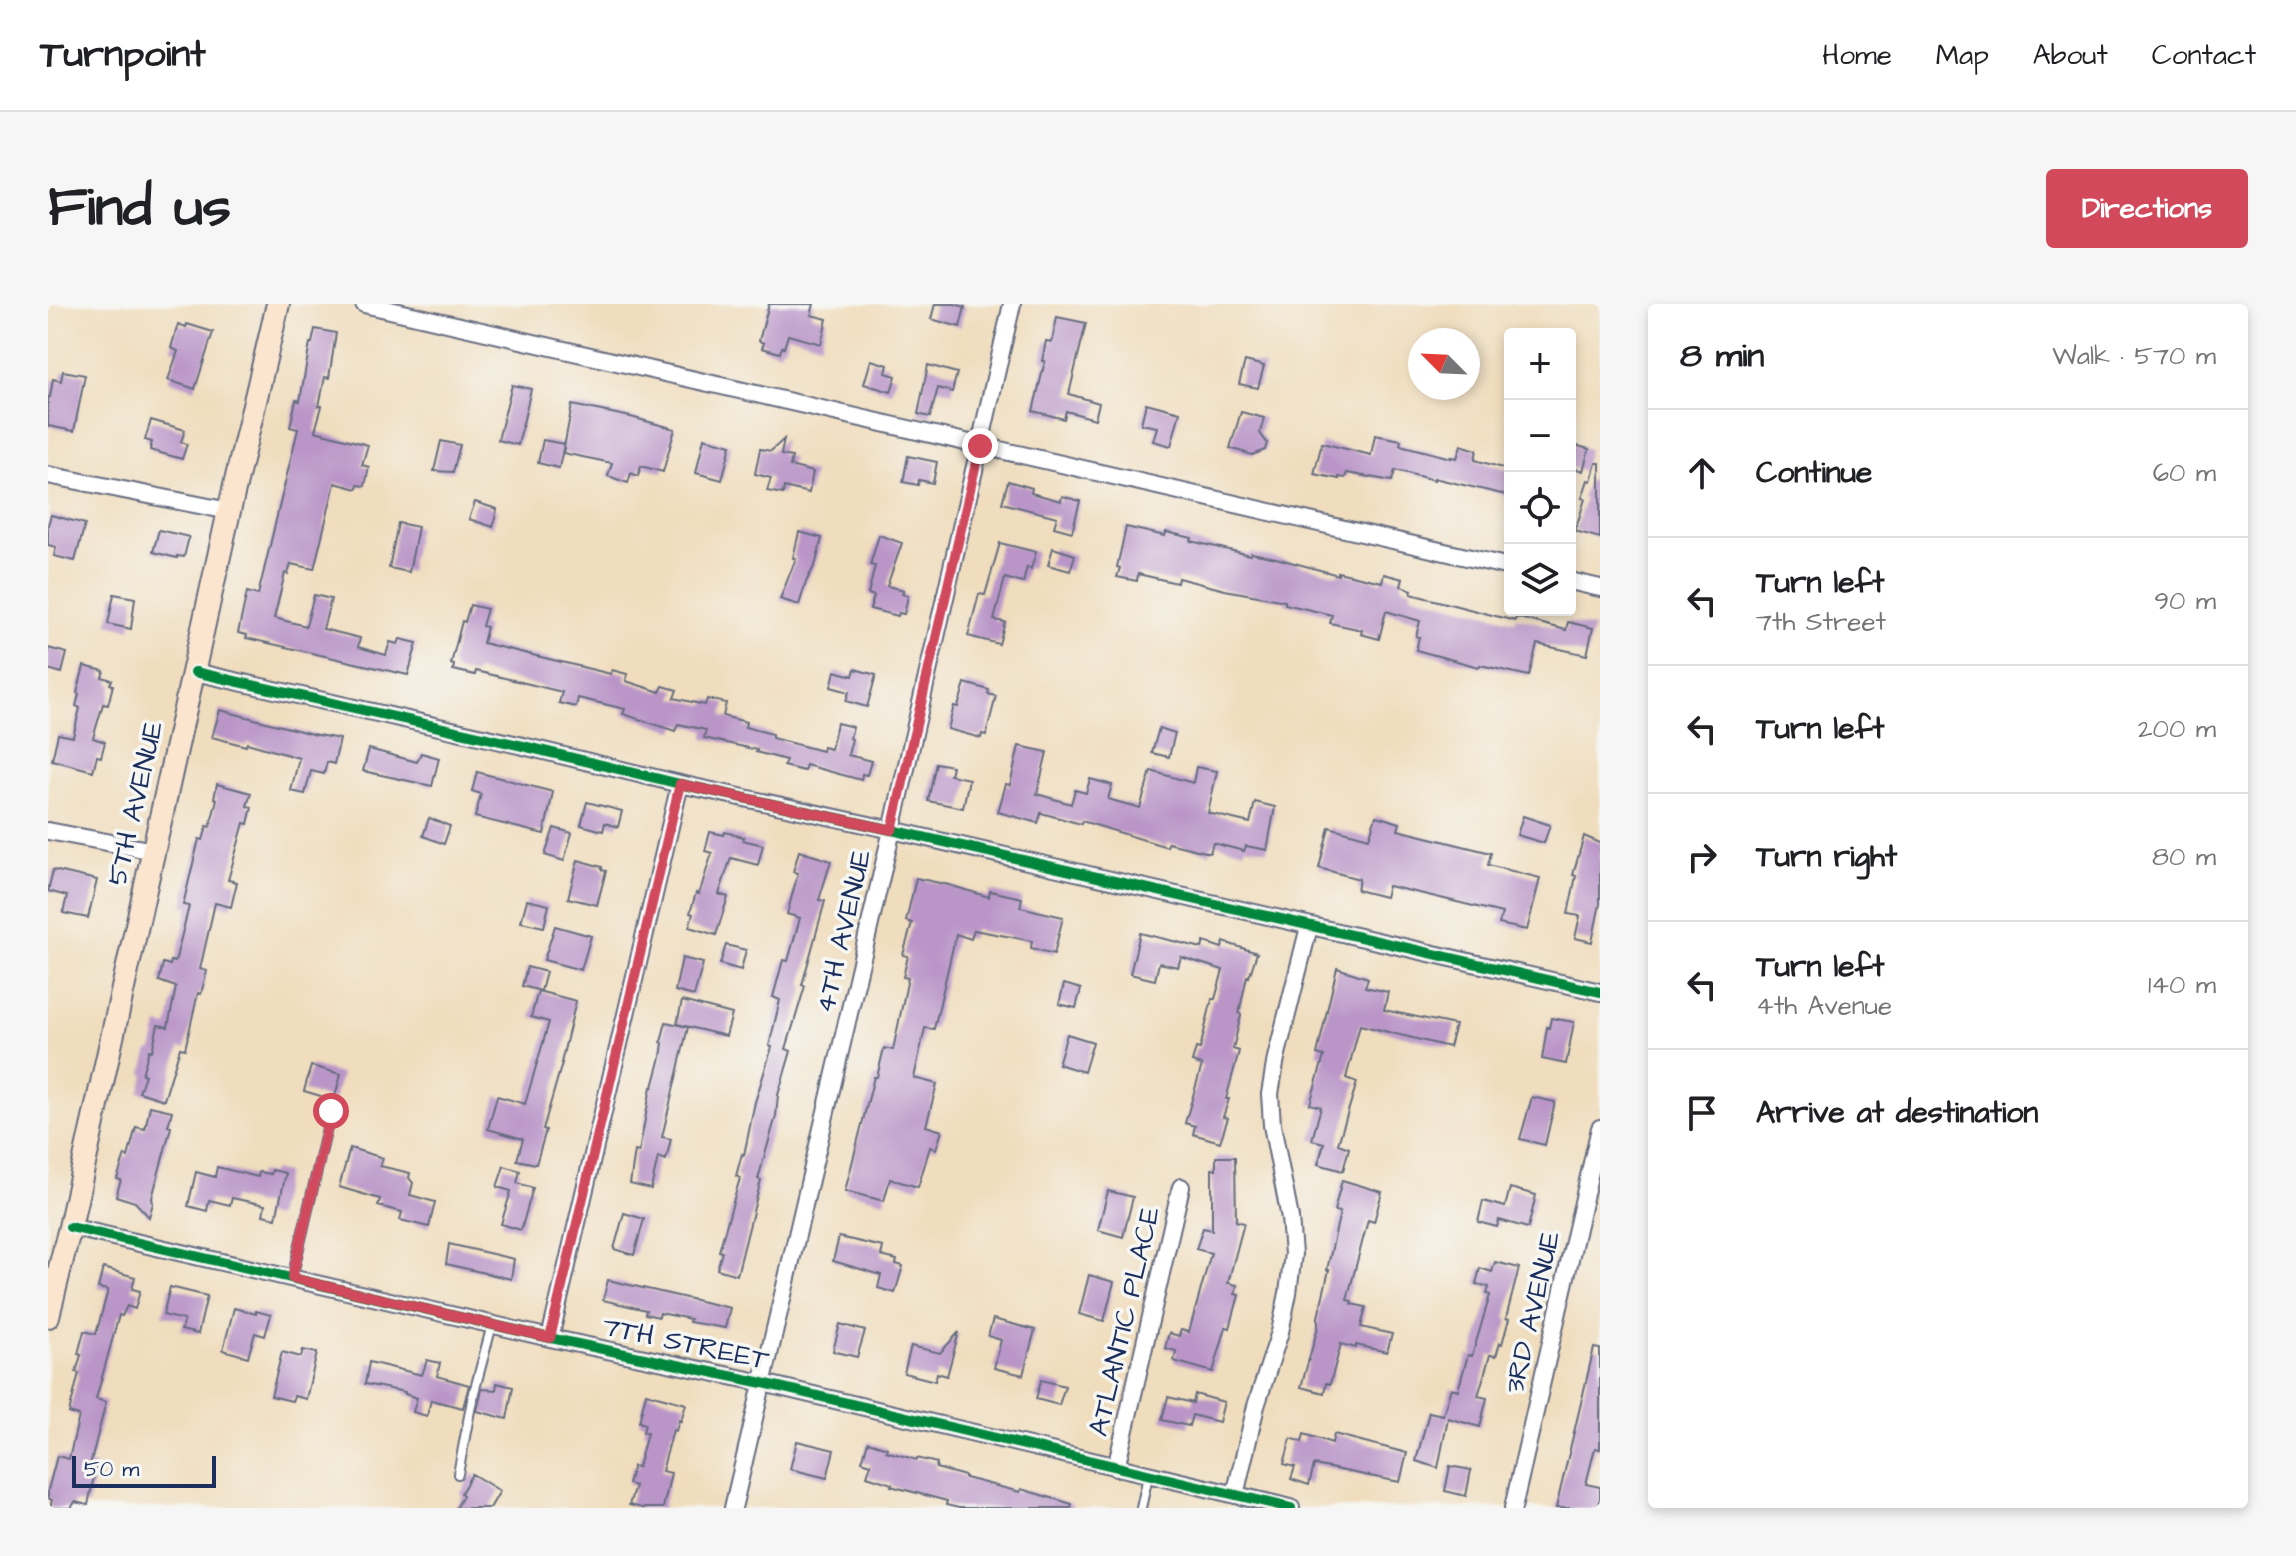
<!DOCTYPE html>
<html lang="en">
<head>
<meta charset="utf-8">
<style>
	:root { --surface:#fff; --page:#f6f6f6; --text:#202124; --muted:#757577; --line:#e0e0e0; --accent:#d1495b }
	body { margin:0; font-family:"Architects Daughter",sans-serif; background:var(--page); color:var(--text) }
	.controls { position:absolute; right:24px; top:24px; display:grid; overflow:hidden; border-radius:8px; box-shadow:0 4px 12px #0003 }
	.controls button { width:72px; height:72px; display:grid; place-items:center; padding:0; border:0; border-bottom:2px solid var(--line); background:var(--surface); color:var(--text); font:40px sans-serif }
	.compass { position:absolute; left:1360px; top:24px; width:72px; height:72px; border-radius:50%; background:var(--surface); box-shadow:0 4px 12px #0003; rotate:294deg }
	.scale { position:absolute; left:24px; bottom:20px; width:144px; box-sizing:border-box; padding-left:8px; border:4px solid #1b2f5e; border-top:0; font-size:22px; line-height:28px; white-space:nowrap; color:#1b2f5e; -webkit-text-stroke:6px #f6f6f2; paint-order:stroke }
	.stop { position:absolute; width:24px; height:24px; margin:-18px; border:6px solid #d1495b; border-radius:50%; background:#fff }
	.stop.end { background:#d1495b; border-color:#fff; box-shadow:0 2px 8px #0008 }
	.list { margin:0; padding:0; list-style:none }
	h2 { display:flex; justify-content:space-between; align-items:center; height:104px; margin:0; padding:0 32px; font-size:34px }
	h2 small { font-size:26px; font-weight:400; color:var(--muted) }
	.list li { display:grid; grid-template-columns:52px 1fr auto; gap:24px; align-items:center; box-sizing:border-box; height:128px; padding:0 32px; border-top:2px solid var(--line) }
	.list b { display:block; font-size:30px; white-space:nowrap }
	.list p { margin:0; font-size:26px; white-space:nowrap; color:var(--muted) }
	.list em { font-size:26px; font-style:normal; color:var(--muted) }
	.icon { flex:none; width:44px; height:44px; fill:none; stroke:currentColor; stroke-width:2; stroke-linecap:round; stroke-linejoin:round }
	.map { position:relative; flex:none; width:1552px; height:1204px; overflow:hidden; border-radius:8px }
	header { display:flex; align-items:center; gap:48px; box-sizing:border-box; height:112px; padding:0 40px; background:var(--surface); border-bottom:2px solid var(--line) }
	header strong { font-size:38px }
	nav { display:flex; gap:44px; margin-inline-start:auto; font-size:28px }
	.intro { display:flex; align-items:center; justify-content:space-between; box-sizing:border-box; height:192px; padding:0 48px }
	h1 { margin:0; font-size:56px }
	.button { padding:20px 36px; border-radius:8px; background:var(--accent); color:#fff; font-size:28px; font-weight:700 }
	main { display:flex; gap:48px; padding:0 48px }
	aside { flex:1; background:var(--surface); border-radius:8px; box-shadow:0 4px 12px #0003 }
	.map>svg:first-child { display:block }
	.building { fill:#ba95c8 }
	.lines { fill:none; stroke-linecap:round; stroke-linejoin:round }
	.lane-casing { stroke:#666c7f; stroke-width:12 }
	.street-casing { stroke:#666c7f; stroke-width:20 }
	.secondary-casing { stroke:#666c7f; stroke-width:26 }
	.lane { stroke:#fff; stroke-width:8 }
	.street { stroke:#fff; stroke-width:16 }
	.secondary { stroke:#fbe5cf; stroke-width:22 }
	.cycleway-casing { stroke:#f6f6f2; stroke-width:15 }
	.cycleway { stroke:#00873e; stroke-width:10 }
	.route { stroke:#d1495b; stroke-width:10 }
	.labels { text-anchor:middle; stroke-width:7; stroke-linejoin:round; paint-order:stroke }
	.street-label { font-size:28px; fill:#1b2f5e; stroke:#f6f6f2 }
</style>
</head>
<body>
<header>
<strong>Turnpoint</strong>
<nav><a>Home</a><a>Map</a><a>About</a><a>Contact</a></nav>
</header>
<div class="intro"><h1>Find us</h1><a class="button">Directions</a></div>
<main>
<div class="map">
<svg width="1552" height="1204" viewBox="0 0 1552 1204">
	<rect width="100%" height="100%" fill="#f6f6f2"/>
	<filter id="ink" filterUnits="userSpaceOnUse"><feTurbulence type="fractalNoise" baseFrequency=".0125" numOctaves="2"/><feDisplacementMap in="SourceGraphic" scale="16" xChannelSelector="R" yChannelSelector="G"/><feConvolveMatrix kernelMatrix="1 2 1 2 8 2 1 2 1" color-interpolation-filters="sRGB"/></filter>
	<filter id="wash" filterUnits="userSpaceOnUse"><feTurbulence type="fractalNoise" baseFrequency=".006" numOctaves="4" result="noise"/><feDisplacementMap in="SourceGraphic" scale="32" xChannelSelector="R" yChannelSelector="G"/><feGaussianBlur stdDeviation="1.8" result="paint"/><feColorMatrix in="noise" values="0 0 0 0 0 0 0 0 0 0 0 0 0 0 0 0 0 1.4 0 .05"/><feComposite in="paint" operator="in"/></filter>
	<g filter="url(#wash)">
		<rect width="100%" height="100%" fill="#f0ddbd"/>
		<g id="blocks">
			<path class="building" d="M721,0H766L763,11L779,15L773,40L740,31L736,44L734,43L732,49L714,44L716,39L711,37Z
				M887,0H907L917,3L912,23L883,15Z
				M1009,13L1038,19L1021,90L1051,99L1047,115L1018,107L1016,115L985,107L997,57H994L998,37L1004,38Z
				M130,20L138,23L139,20L165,28L147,85L120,76L130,47L123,44Z
				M267,25L288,29L281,74L277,73L271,102H274L267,127L320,141L314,161L321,163L317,182L310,181L309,185L287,179L266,265L243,260L240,270L237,269L226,314L258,322L266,291L283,295L275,325L312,334L310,343L338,351L342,338L350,340L352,335L369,339L360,371L198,334L199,331L190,329L199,288L210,291L250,125L242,123L248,96L252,97L262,39H264Z
				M823,56L840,61L838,69L848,72L843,88L816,80Z
				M1197,57L1216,62L1210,84L1191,80Z
				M880,61L909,69L904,88L890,84L882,113L870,110Z
				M15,67L37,71L26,127L0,122V93H2L5,75L13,77Z
				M464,81L483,85L470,141L450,136Z
				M1098,99L1132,108L1123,142L1105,137L1109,123L1093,120Z
				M524,101L583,113L627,125L615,168L593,162L590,172L583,169L580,179L560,172L564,159L515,149Z
				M1193,108L1216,114L1212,129L1219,139L1217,146L1204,151L1182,144Z
				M103,116L137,126L133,138L139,140L134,155L102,146L104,138L97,136Z
				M1327,131L1353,136L1352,141L1403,154V153L1409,154L1413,141L1429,146L1427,156L1462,166V192L1386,174V176L1347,166L1344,177L1299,169L1297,174L1291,173V175L1266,170L1274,139L1323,151Z
				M656,134L683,141L674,176L648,169Z
				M736,135L733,151L744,153L742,162L765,168L761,189L736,183L735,190L719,187L723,174L707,170L712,145L723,147Z
				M495,136L516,140L511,164L490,159Z
				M393,137L412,141L405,168L386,167Z
				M1522,140L1541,145L1535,167L1522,163Z
				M860,152L889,158L885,179L871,176L870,181L855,178Z
				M1548,159H1552V234L1527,227L1537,195L1534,194L1540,176L1543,177Z
				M960,177L984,184L983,189L1013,197L1014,192L1032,197L1024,228L1006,223L1009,213L954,199Z
				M427,198L449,205L445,223L421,215Z
				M3,211L37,220L27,257L6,252L8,243L0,241V221Z
				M350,219L370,223L361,268L341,264Z
				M1078,223L1117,232L1118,228L1144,234L1143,237L1202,251L1203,249L1228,254L1290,271V268L1334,278L1336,270L1355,275L1353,282L1364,286L1363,290L1467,317L1468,313L1518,326L1520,318L1545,324L1539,351L1489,340L1481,372L1432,361L1431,363L1368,346L1371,333L1368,332L1372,317L1338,307L1331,335L1313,330L1314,326L1282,319L1284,311L1237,300V297L1177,286L1130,274L1129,279L1090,270L1089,277L1069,273L1072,264L1069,263Z
				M111,226L141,233L136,253L129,252V254L105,248Z
				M751,228L774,234L768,259L758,278L751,301L732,295L748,254H745Z
				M831,231L854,239L839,282L856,286L854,290L860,292L856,310L851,309L850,312L822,305L826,292L820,290L827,262L822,261Z
				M952,239L988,248L983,265L979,263L975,279L957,274L946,316L957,318L951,340L920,332L931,290L937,291Z
				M1005,244L1027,251L1022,267L1000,261Z
				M66,290L87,294L83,325L60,320Z
				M422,301L439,305L434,322L439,323L435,339L563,370L564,366L579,370L578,377L612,388L615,382L629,386L626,394L657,401L659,395L678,399L675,412L698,418L697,423L724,430V434L774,447L775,443L783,445L789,419L805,423L802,434L804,435L800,451L823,457L819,471L814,470L813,476L758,461L756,467L736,462L738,456L708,448L709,446L656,434L658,426L630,420L627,427L575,410L577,405L530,394L528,403L511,399L514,388L428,367L427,371L405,366L406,361L403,360L414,317L417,318Z
				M0,344L19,349L14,369L0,365Z
				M36,362L56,367L54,373L64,376L62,380L65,381L60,401L55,400L45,434L57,438L53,453L49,452L45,467L4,456L10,430L25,433L32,404L28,402L31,390L29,389Z
				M807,365L828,371L819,403L798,397L801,388L783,383L787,367L805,372Z
				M917,379L941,386L940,390L948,392L938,431L934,430L933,434L900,425L906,402L910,403Z
				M172,406L264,430L292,435L286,460L279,458L276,470L263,467L257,490L243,487L251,454L199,439L198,442L164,433Z
				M1111,424L1127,429L1121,453L1104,449Z
				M971,442L999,448L989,490L1023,500L1027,486L1038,489L1042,475L1064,481L1060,495L1092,504L1103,467L1145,479L1148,463L1169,467L1160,509L1202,519L1207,498L1227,503L1219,546L1198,542L1196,547L1165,539L1162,549L1120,539L1119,543L1034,517L1033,520L993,509L990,519L950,508L958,480L962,481Z
				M321,445L369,458L373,449L391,454L384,482L315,467Z
				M888,459L904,462L902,471L921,475L915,504L880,497Z
				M429,468L505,488L496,530L427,513L433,490L424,487Z
				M169,480L203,489L199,502L204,503L200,520L196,519L180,576L189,578L183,603L167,599L152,665L159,667L153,690L150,689L137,745L132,744L116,796L91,788L97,771L94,770L101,746L104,747L110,721L120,723L128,683L111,677L115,659L122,661L123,657L127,658L141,602L135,601L151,535L155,536L159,522L162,523L169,495L166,494Z
				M539,498L574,507L570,523L557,519L555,527L533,521Z
				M1328,512L1352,519L1350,526L1443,549L1440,561L1492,574L1479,626L1451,620L1454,609L1380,591L1340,582L1337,593L1309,586L1311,575L1271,564L1281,523L1321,534Z
				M1475,512L1502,521L1496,539L1469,531Z
				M381,514L402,522L396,540L375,532Z
				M506,524L524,529L516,557L497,551Z
				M662,528L676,531L677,528L696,533L695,536L715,541L710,561L683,554L671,590L680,593L668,631L641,623L645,610L642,609L648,589L651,590L664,549L657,547Z
				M1536,532L1552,539V600L1544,638L1527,634L1532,612L1520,610L1528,572L1525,571Z
				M751,547L783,557L771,596L777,597L754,681L757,682L738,745L743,747L730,791L728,812L710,875L713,876L689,971L669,965L674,948L671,947L692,874L688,872L694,850L696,851L707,798L724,743L721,742L732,696L725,693L735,656L740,657L752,614L739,610L750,569L745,568Z
				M530,556L554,563V566L558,567L549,601L520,594Z
				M5,566L49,576L40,614L15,609L19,592L0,587Z
				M868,574L901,581L941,593L942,587L974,594L972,603L1015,613L1006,650L983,644L984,637L926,626L923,635L908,630L886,725L877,724L866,774L889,780L878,822L894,827L888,845L882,843L870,883L842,875L836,897L797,887L826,773H829L836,744L845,746L860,674L855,673L860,652L855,651L864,619L858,617Z
				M479,596L501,601L496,623L473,618Z
				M507,622L543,632L533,666L496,656Z
				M1092,629L1154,644L1156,638L1174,644L1176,638L1209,649L1201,673L1199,672L1191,709L1193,711L1185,745L1191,747L1178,795H1181L1175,813L1180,814L1172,838L1145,830L1147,822L1137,819L1154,761L1144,758L1148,744L1152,745L1164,695H1167L1175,666L1133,653L1130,663L1111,659L1107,676L1082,670Z
				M678,641L698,646L693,666L672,660Z
				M634,654L655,659L646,692L627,687Z
				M479,663L498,668L493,687L474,682Z
				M1289,664L1320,674L1317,683L1340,688L1336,706L1407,721L1401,743L1312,721L1298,774L1309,778L1290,840L1301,844L1295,867L1270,860L1276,839L1264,836L1273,803L1262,800L1276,752L1269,750Z
				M1016,680L1033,685L1028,704L1011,700Z
				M490,687L528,697L513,759H514L495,825L498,826L488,860L469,856L475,835L440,825L449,792L477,800L501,718L483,713Z
				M634,697L684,710L678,732L629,720Z
				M1503,714L1526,718L1518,760L1494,755L1499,723L1501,724Z
				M618,718L640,723L614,833L623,835L618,856L610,853L603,885L582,880L587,847L591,848L603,783H605L613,753L615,739L613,738Z
				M1019,730L1045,738L1036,768L1010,760Z
				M263,762L293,770L286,796L256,787Z
				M1484,793L1507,798L1497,841L1472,835Z
				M102,802L124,807L120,822L123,823L104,894L105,899L101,913L87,898L68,892L73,876L69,875L77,851L80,853L88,823L97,825Z
				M302,844L335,854L332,862L362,869L361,874L365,879L362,891L387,898L381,923L352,916L354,908L330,902L332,895L291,883Z
				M1168,853H1187L1188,917L1196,919L1180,979L1189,981L1187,990L1191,991L1182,1024L1178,1023L1165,1068L1126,1057L1128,1047L1117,1044L1121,1029L1131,1032L1133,1026L1141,1028L1163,949L1148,945L1155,924L1164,926V865H1168Z
				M456,862L472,867L469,879L485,884L473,926L453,920L463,887L449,883Z
				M169,863L210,873L211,868L223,870L224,866L238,869L228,914L215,911L217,901L184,894L182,901L161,896L159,907L140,902L148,868L167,873Z
				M1294,876L1334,888L1326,918L1320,916L1299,996L1304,997L1303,1000L1318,1003L1313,1023L1344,1030L1339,1048L1308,1041V1044L1293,1040L1282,1080L1278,1079L1276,1089L1253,1083L1270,1023V1013L1281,966H1279L1292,908L1286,907Z
				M1462,884L1488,891L1480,924L1451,916L1449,923L1430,918L1435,897L1457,903Z
				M1060,887L1085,893L1075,933L1050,926Z
				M576,909L596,915L586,951L566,945Z
				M791,933L835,943L833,952L849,956L848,960L855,962L847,989L830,984L833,971L785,957Z
				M401,940L466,955L463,975L398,960Z
				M1447,958L1471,964L1458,1014L1461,1015L1454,1040L1452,1039L1448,1052L1442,1051L1430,1092L1439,1094L1432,1123L1400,1114L1390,1164L1368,1157L1381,1108L1395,1111L1403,1084L1410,1086L1420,1051L1424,1052L1442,991L1439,990L1441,983L1428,980L1432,964L1444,968Z
				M55,964L87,973L84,985L92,987L87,1005L79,1002L74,1012L71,1011L48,1095L58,1098L42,1161L48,1163L40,1201L27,1198L23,1204H2L4,1196L0,1194V1186L9,1152L21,1155L31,1112L21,1109L31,1069L28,1068L33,1051L30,1050L36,1027L48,1030L60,986L50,984Z
				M1041,971L1066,978L1056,1017L1031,1010Z
				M560,976L682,1004L677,1024L641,1018L642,1015L612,1009L611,1013L597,1010L598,1006L555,996Z
				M122,983L159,992L150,1030L133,1026L136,1016L115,1011Z
				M186,1004L208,1010V1007L223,1011L217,1032L207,1029L200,1053L175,1046Z
				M945,1015L987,1026L975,1071L946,1064L953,1036L940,1032Z
				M792,1020L817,1027L809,1053L785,1047Z
				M911,1028L899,1072L889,1069L887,1077L856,1069L863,1042L892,1049Z
				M1546,1044L1552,1045V1145L1547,1144L1538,1180L1552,1183V1204H1508Z
				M255,1046L269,1049L258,1095L246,1092L244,1097L223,1092L234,1048L253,1053Z
				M379,1056L392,1059L389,1072L421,1081L415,1104L383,1096L379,1112L365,1108L369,1094L357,1090V1088L317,1080L321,1058L374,1071Z
				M993,1076L1017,1082L1011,1101L988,1095Z
				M449,1079L465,1083L459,1115L429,1107L434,1085L448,1086Z
				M598,1089L638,1100L633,1117L631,1116L628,1127L625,1126L614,1167L623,1169L615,1204H594L581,1201L587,1182L580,1180L585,1162L590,1163L599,1129L595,1128L597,1120L591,1118Z
				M1147,1090L1176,1098L1171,1118L1144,1111L1141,1122L1114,1116L1120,1093L1145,1099Z
				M1256,1130L1284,1139L1286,1130L1359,1149L1352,1178L1266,1161L1261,1181L1243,1175L1247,1163L1236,1160L1243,1134L1254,1138Z
				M749,1137L786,1146L779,1174L742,1165Z
				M820,1138L839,1144L838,1147L869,1156V1154L889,1159L888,1164L917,1172V1174L972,1188L973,1185L1024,1200L1023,1204H911L898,1201L899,1197L843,1182L844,1180L819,1172L823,1160L814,1157Z
				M1402,1162L1423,1166L1418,1192L1397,1187Z
				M424,1170L452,1187L442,1204H408L415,1192L413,1189Z"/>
		</g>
	</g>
	<g filter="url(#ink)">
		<use href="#blocks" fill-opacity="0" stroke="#666c7f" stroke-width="2"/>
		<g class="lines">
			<defs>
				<path id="lane" d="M244,974L283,807
					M410,1170L424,1096L444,1021
					M1093,1204L1100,1172"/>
				<path id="street" d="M316,0L1462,263
					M0,171L181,207
					M1522,277L1552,284
					M147,368L475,442L632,480L844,526L1552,688
					M0,527L106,547
					M22,923L502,1034L715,1079L1243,1204
					M502,1034L632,480
					M1068,1164L1133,883
					M1187,1191L1208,1102L1232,1028L1240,989L1245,950L1242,914L1224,821L1222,790L1228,754L1261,623
					M685,1204L844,526L964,0
					M1465,1204L1552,824"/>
				<path id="secondary" d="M0,1012L22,923L181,207L230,0"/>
			</defs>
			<use href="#lane" class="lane-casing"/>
			<use href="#street" class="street-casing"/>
			<use href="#secondary" class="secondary-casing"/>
			<use href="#lane" class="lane"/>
			<use href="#street" class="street"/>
			<use href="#secondary" class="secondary"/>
			<defs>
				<path id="cycleway" d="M147,368L475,442L632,480L844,526L1552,688
					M22,923L502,1034L715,1079L1243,1204"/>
			</defs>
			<use href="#cycleway" class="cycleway-casing"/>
			<use href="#cycleway" class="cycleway"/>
		</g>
	</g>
	<g class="lines" filter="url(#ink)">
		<path class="route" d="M283,807L244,974L502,1034L632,480L844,526L932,142"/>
	</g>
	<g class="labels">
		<g class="street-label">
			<text transform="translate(86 499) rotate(-77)" y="10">5TH AVENUE</text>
			<text transform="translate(794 627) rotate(-77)" y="10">4TH AVENUE</text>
			<text transform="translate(1483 1008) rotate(-77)" y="10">3RD AVENUE</text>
			<text transform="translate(1075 1017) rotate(-77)" y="10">ATLANTIC PLACE</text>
			<text transform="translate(638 1038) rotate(12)" y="10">7TH STREET</text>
		</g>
	</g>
</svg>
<div class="controls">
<button>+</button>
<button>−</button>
<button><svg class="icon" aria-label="locate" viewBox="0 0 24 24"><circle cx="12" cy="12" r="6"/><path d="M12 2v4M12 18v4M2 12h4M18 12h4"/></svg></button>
<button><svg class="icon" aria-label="layers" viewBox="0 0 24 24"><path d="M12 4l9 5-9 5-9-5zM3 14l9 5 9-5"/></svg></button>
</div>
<svg class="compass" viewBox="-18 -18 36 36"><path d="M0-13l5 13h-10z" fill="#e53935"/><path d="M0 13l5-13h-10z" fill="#757577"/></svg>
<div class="scale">50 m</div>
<div class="stop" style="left:283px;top:807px"></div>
<div class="stop end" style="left:932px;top:142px"></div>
</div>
<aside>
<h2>8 min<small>Walk · 570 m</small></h2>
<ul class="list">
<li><svg class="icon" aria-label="ahead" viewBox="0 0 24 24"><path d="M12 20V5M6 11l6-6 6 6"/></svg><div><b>Continue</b></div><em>60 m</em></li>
<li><svg class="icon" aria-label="left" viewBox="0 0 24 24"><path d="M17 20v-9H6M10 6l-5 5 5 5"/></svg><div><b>Turn left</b><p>7th Street</p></div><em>90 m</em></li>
<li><svg class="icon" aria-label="left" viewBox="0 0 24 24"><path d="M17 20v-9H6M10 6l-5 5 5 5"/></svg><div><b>Turn left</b></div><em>200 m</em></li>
<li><svg class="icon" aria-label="right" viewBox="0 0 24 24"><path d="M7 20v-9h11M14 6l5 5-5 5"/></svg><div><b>Turn right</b></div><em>80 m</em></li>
<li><svg class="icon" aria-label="left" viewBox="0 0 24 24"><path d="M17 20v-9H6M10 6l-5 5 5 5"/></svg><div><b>Turn left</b><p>4th Avenue</p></div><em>140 m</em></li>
<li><svg class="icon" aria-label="arrive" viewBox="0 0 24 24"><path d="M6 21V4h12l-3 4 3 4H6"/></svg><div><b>Arrive at destination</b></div></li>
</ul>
</aside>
</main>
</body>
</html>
